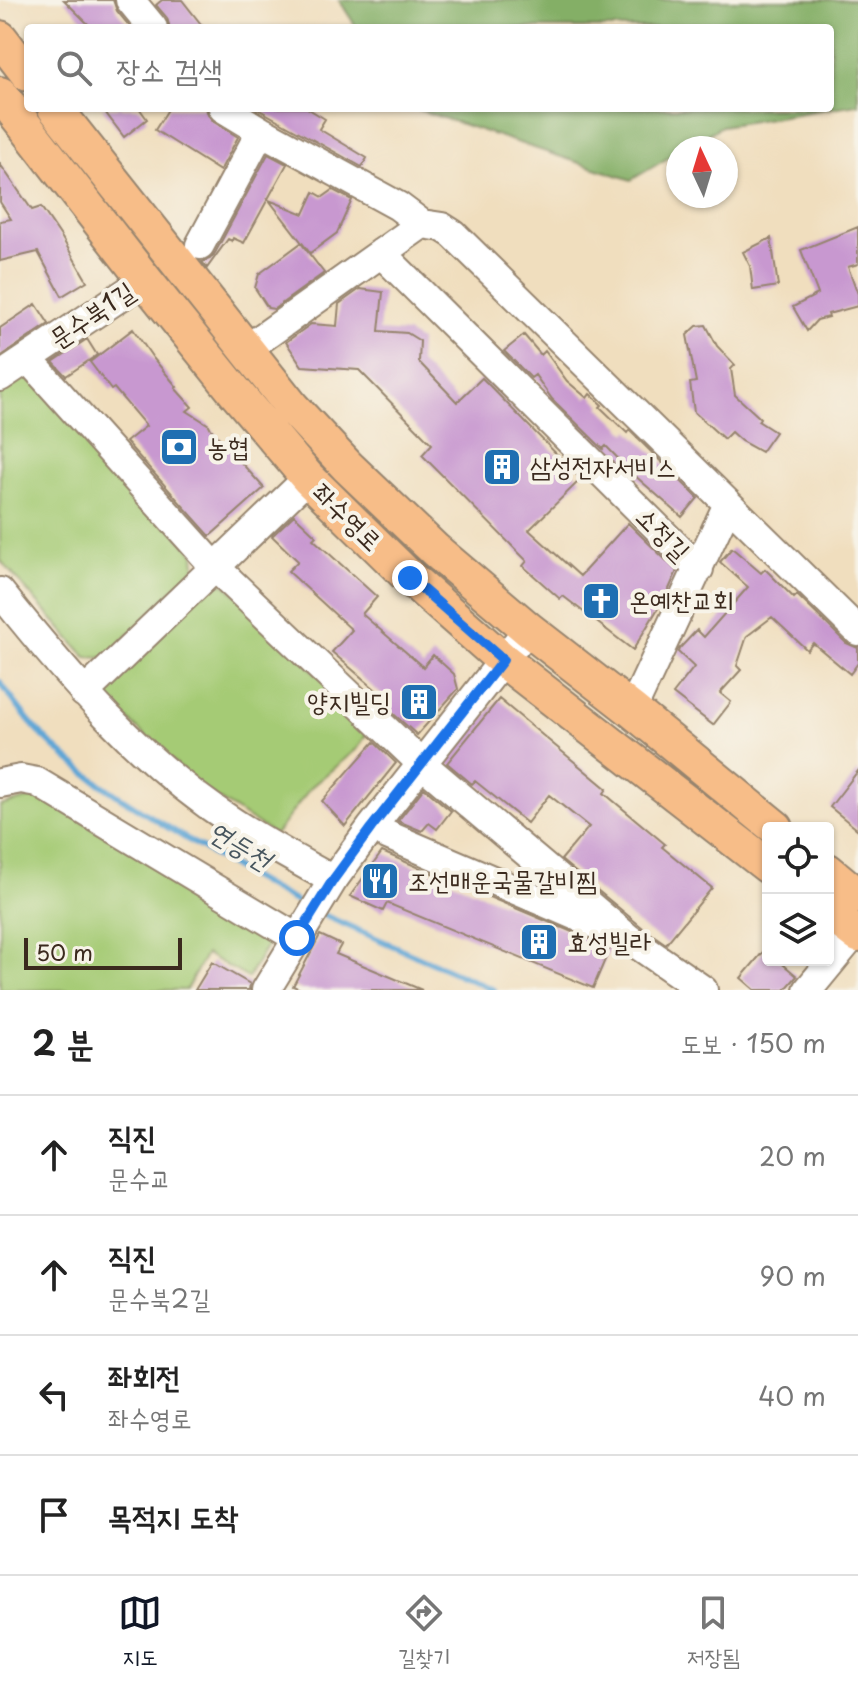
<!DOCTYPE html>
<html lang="ko">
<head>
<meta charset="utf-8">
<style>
	:root { --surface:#fff; --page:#f2f2f2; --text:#222; --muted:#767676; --line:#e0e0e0; --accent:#111827 }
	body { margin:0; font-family:"Playpen Sans","Poor Story",sans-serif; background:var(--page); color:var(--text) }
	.controls { position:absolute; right:24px; bottom:24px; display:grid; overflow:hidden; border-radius:8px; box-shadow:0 2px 6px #0004 }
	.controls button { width:72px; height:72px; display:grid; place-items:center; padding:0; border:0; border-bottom:2px solid var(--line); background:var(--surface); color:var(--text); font:40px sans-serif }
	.compass { position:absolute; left:666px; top:136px; width:72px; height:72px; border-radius:50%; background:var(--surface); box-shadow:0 2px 6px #0004; rotate:356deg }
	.scale { position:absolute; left:24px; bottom:20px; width:158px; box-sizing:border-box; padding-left:8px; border:4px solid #3b2a1e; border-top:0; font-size:22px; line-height:28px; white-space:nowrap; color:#3b2a1e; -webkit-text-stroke:6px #f7f3e8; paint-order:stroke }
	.stop { position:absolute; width:24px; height:24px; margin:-18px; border:6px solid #1a73e8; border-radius:50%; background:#fff }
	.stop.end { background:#1a73e8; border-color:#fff; box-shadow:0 2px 8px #0008 }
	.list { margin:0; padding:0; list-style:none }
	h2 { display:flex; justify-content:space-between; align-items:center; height:104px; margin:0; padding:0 32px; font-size:34px }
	h2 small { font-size:26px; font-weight:400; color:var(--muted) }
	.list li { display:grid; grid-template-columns:52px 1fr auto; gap:24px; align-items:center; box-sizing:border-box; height:120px; padding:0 32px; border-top:2px solid var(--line) }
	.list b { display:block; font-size:30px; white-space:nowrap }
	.list p { margin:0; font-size:26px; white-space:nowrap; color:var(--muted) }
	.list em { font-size:26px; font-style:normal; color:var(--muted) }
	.icon { flex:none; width:44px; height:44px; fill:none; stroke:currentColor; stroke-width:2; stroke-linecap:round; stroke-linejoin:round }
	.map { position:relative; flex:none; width:858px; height:990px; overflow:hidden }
	.search { position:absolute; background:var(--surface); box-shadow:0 2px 6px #0004; left:24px; right:24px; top:24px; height:88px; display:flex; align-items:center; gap:20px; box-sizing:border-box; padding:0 28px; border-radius:8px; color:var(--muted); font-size:30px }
	.sheet { height:584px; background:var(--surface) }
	nav { display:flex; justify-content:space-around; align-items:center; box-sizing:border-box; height:112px; border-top:2px solid var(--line); background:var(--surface); font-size:22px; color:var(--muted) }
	nav a { display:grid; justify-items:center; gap:4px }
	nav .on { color:var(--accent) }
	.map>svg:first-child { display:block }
	.green { fill:#a5cb75; stroke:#707a4a; stroke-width:2 }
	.forest { fill:#84af66; stroke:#606c42; stroke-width:2 }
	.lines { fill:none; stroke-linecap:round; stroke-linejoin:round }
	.stream { stroke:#5ea6d5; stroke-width:6 }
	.building { fill:#c898d0 }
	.minor-casing { stroke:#96846e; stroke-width:32 }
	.major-casing { stroke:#96846e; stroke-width:38 }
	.minor { stroke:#fff; stroke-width:28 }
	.major { stroke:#f7bd88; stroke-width:34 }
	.route { stroke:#1a73e8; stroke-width:10 }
	.labels { text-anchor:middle; stroke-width:8; stroke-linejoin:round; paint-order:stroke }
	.street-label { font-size:26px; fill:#3b2a1e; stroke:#f7f3e8 }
	.poi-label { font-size:26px; fill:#3b2a1e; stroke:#f7f3e8; text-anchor:start }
	.water-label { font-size:28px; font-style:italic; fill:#47555e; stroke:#f7f3e8 }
</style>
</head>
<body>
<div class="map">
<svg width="858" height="990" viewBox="0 0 858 990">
	<rect width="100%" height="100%" fill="#f7f3e8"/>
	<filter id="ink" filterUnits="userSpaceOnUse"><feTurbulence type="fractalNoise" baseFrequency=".0125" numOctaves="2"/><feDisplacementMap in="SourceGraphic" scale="16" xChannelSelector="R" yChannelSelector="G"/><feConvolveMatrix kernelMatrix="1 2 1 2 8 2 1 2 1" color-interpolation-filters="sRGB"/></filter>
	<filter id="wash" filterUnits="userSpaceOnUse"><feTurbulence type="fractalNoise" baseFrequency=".006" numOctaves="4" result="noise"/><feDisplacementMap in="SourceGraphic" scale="32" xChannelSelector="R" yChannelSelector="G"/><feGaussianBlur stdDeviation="1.8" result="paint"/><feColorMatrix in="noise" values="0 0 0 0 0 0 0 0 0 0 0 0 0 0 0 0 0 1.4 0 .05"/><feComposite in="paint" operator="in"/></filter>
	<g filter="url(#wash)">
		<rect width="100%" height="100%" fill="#f0debe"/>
		<path class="green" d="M18,376H32L194,553L195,567L106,658L86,657L0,560V389Z
			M208,584H225L371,727L358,748L311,787L275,835L201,788L107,700L109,684Z
			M38,796L275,931L248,978L206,954L186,990H0V806Z"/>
		<path class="forest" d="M339,0H858V104L722,126L685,148H678V152L631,180L413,108H830V28H357Z"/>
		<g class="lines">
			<path class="stream" d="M0,682C13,700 26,719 42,735C85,779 139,809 190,841C229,864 266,888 307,907
				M321,914L494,990"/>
		</g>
		<g id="blocks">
			<path class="building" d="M64,0H113L117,11L131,28H92Z
				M162,0H182L204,28H170L167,18L156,5Z
				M102,108H139L147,119L124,137Z
				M169,108H206L208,115L214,122L238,137L220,171L155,130Z
				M256,108H307L325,119L319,129L367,158L362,167Z
				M268,154L287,164L244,243L233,238L232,241L228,239L207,268L202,262L210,259L215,253Z
				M0,164L32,210L41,207L62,238L87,281L62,296L38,252L0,261V221L11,219L0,202Z
				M333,190L352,200L337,233L310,253L269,200L304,214L314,192L323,197Z
				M858,227V264L848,267L858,294V306L828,314L829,317L817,320L807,331L793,307L818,294L801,250Z
				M771,238L778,286L753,290L750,266L743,252Z
				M301,243L324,273L274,309L268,308L255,288L259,274Z
				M360,289L383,292L379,331L407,333L420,341L419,362L457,402L482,378L581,479L529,530L580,576L628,523L677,571L662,605H660L633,650L563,596L560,599L523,566L527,561L422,455L432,444L359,370L302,366L286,342L311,324L337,326L339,304Z
				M36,304L49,324L0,357V328Z
				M706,325L717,346L735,365L731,369L735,395L760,418L758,421L775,432L761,452L741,441L731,432L724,439L694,412L690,383L696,382L687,335L697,326Z
				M133,329L153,358L177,387L175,388L192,407L187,411L209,425L211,429L264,488L210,536L126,442L146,426L114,388L111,390L90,362Z
				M524,335L541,355L545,351L567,381L587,398L590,394L602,405L600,407L627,433L629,430L698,498L682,517L633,474L606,446L603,449L552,399L535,375L531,378L504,351Z
				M87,339L97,355L66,376L53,362Z
				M294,515L316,536L313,539L377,597L362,614L423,667L433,655L454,674L458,689L417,735L387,708L391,703L332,652L352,630L288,571L298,561L272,536Z
				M732,548L761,573L765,569L794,598L797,595L846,643L858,648V663L850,674L813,643L807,650L772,617L747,636L737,666L741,670L720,693L731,702L713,725L673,694L694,667L678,652L679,649L697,630L704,637L748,587L720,562Z
				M499,699L607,789L604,793L665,844L662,847L712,888L666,944L643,928L561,860L589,827L549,795L527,823L475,781L472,784L447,763Z
				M374,742L396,763L345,826L322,801Z
				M858,771V830L830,807Z
				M424,788L451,811L437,829L429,823L422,831L398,821Z
				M382,852L610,948L593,988L387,903L383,911L350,896Z
				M320,935L341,945L336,954L422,990H302L293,986Z
				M768,946V960H778L797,976L785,990H755L741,978Z
				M212,962L250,984L249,990H195Z"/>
		</g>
	</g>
	<g filter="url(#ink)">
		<use href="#blocks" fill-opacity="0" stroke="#96846e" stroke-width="2"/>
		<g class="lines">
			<defs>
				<path id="minor" d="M130,0L153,28
					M223,108L261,131L398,206L422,224
					M422,224L442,227L453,234L858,631
					M200,245L261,131
					M381,253L699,569
					M245,350L422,224
					M28,359L215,567L422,764L628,938L703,990
					M0,377L145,280
					M0,592C68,677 140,762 233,822C265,843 299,861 333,880
					M84,693L308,478
					M632,710L728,504
					M0,783L21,779L37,782L297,938
					M371,828L602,927
					M266,990L333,880L371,828L528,629
					M808,990L855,933"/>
				<path id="major" d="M0,38L28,74
					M0,94L145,280L236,393L308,478L410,578L503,660L768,866
					M55,108L292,407L347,466L435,550L528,629L632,710L776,828
					M828,871L858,896
					M828,912L858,935"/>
			</defs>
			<use href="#minor" class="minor-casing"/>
			<use href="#major" class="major-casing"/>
			<use href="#minor" class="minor"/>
			<use href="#major" class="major"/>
		</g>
	</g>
	<g class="lines" filter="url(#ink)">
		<path class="route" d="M297,938L333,880L371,828L503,660L410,578"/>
	</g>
	<defs>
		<symbol id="bank-square" viewBox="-11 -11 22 22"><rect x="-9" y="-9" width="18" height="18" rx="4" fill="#1f6fb2" stroke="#f7f3e8"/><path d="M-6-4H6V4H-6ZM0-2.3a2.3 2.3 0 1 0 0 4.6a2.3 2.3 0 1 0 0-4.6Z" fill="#fff"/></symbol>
		<symbol id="building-square" viewBox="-11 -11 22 22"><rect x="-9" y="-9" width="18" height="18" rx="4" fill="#1f6fb2" stroke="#f7f3e8"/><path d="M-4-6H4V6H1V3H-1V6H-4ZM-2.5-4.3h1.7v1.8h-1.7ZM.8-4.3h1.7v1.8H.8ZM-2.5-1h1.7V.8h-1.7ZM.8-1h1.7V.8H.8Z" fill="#fff"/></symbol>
		<symbol id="church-square" viewBox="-11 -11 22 22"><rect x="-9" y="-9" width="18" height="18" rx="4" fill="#1f6fb2" stroke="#f7f3e8"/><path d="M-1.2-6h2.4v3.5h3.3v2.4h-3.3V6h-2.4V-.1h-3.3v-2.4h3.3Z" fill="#fff"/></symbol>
		<symbol id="restaurant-square" viewBox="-11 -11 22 22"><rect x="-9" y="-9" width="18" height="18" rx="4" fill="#1f6fb2" stroke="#f7f3e8"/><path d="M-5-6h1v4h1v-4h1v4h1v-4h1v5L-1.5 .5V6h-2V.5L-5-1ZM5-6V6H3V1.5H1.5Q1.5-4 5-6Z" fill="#fff"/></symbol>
	</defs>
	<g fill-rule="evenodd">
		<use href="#bank-square" x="157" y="425" width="44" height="44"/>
		<use href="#building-square" x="480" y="445" width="44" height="44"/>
		<use href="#church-square" x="579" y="579" width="44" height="44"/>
		<use href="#building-square" x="397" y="680" width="44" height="44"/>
		<use href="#restaurant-square" x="358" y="859" width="44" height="44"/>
		<use href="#building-square" x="517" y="920" width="44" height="44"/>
	</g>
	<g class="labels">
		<g class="street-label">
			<text transform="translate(92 315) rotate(-34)" y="9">문수북1길</text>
			<text transform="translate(347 517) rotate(44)" y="9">좌수영로</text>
			<text transform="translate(663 534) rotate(45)" y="9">소정길</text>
		</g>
		<g class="poi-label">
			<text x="207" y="456">농협</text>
			<text x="530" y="476">삼성전자서비스</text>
			<text x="629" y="610">온예찬교회</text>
			<text x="391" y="711" text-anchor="end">양지빌딩</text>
			<text x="408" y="890">조선매운국물갈비찜</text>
			<text x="567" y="951">효성빌라</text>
		</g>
		<g class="water-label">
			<text transform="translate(240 845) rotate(31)" y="10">연등천</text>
		</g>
	</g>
</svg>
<div class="controls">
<button><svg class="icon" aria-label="locate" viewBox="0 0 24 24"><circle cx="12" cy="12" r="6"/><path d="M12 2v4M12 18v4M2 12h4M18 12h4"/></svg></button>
<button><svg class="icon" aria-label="layers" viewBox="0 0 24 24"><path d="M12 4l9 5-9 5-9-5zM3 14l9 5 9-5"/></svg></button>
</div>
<svg class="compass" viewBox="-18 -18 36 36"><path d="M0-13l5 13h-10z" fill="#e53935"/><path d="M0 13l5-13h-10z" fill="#767676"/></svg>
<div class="scale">50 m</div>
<div class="stop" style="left:297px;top:938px"></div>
<div class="stop end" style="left:410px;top:578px"></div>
<div class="search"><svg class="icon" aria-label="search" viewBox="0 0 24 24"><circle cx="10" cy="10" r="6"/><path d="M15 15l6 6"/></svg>장소 검색</div>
</div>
<section class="sheet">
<h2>2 분<small>도보 · 150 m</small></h2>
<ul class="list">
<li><svg class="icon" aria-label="ahead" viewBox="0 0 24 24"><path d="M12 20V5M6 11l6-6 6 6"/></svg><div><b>직진</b><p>문수교</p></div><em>20 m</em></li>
<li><svg class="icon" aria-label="ahead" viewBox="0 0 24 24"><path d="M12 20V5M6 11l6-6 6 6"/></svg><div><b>직진</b><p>문수북2길</p></div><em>90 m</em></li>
<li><svg class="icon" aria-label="left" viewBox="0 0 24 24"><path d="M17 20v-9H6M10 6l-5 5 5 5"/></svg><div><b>좌회전</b><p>좌수영로</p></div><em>40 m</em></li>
<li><svg class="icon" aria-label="arrive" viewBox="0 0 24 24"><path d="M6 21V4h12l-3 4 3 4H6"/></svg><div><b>목적지 도착</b></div></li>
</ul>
</section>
<nav>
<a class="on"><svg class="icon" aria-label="map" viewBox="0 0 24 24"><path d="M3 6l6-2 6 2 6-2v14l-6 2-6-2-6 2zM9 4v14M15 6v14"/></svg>지도</a>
<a><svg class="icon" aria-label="directions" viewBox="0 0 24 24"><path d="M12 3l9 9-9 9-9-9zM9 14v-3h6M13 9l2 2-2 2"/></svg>길찾기</a>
<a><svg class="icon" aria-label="saved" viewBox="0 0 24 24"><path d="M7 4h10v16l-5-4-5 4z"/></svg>저장됨</a>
</nav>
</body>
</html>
